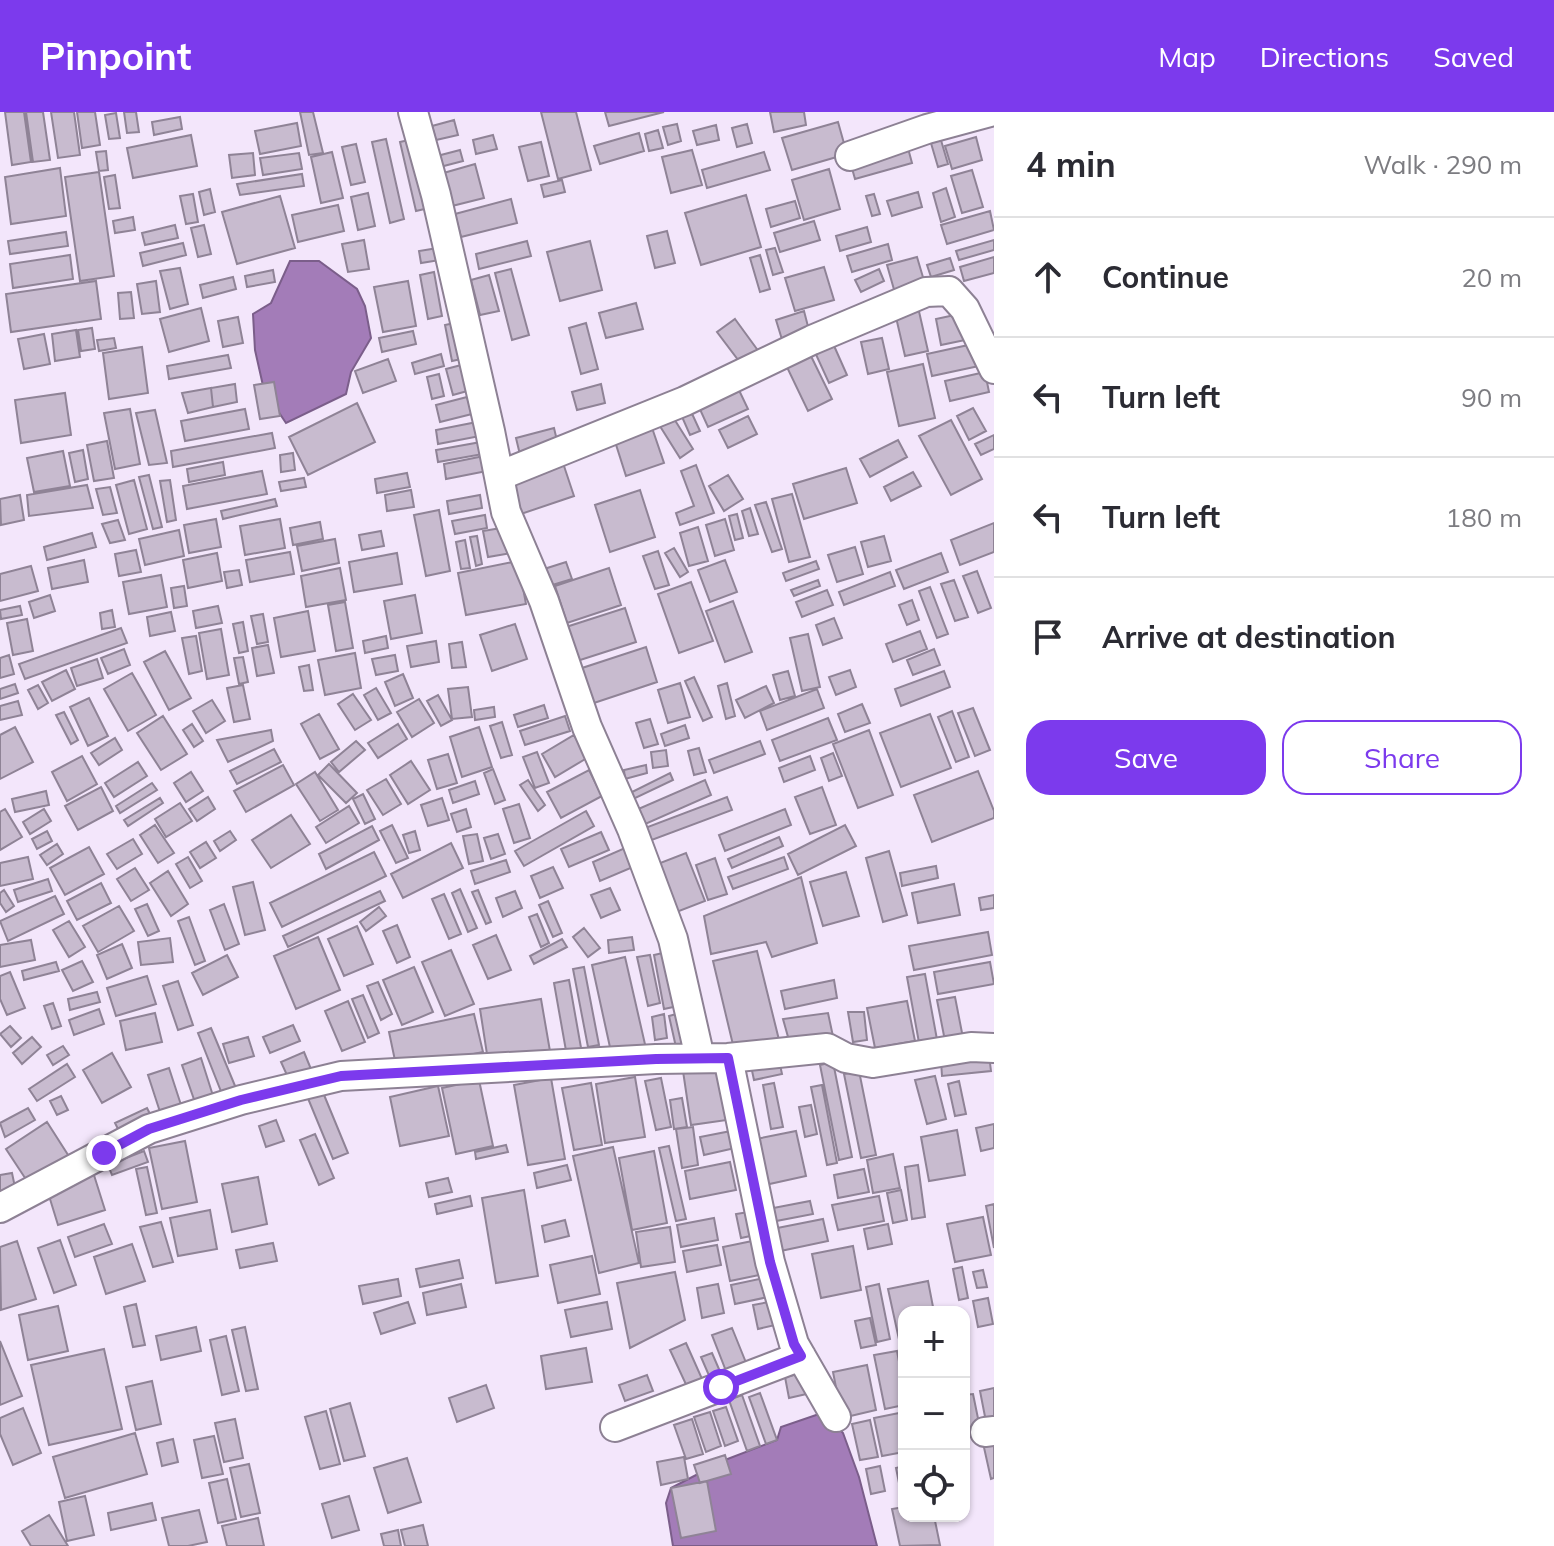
<!DOCTYPE html>
<html lang="en">
<head>
<meta charset="utf-8">
<style>
	:root { --surface:#fff; --page:#f2f2f3; --text:#2b2b33; --muted:#7c7c81; --line:#e1e1e2; --accent:#7c3aed }
	body { margin:0; font-family:Mulish,sans-serif; background:var(--page); color:var(--text) }
	.controls { position:absolute; right:24px; bottom:24px; display:grid; overflow:hidden; border-radius:16px; box-shadow:0 2px 6px #0004 }
	.controls button { width:72px; height:72px; display:grid; place-items:center; padding:0; border:0; border-bottom:2px solid var(--line); background:var(--surface); color:var(--text); font:40px sans-serif }
	.stop { position:absolute; width:24px; height:24px; margin:-18px; border:6px solid #7c3aed; border-radius:50%; background:#fff }
	.stop.end { background:#7c3aed; border-color:#fff; box-shadow:0 2px 8px #0008 }
	.list { margin:0; padding:0; list-style:none }
	h2 { display:flex; justify-content:space-between; align-items:center; height:104px; margin:0; padding:0 32px; font-size:34px }
	h2 small { font-size:26px; font-weight:400; color:var(--muted) }
	.list li { display:grid; grid-template-columns:52px 1fr auto; gap:24px; align-items:center; box-sizing:border-box; height:120px; padding:0 32px; border-top:2px solid var(--line) }
	.list b { display:block; font-size:30px; white-space:nowrap }
	.list em { font-size:26px; font-style:normal; color:var(--muted) }
	.actions { display:flex; gap:16px; padding:24px 32px }
	.actions a { flex:1; padding:18px 0; border:2px solid var(--accent); border-radius:24px; text-align:center; font-size:28px; color:var(--accent) }
	.actions .main { background:var(--accent); color:#fff }
	.icon { flex:none; width:44px; height:44px; fill:none; stroke:currentColor; stroke-width:2; stroke-linecap:round; stroke-linejoin:round }
	.map { position:relative; flex:none; width:994px; height:1434px; overflow:hidden }
	header { display:flex; align-items:center; gap:48px; box-sizing:border-box; height:112px; padding:0 40px; background:var(--accent); color:#fff }
	header strong { font-size:38px }
	nav { display:flex; gap:44px; margin-inline-start:auto; font-size:28px }
	main { display:flex }
	aside { flex:1; background:var(--surface) }
	.map>svg:first-child { display:block }
	.water { fill:#a37cb8; stroke:#7b5e8a; stroke-width:2 }
	.building { fill:#c8bbcf; stroke:#8f8396; stroke-width:2 }
	.lines { fill:none; stroke-linecap:round; stroke-linejoin:round }
	.street-casing { stroke:#8d8194; stroke-width:32 }
	.street { stroke:#fff; stroke-width:28 }
	.route { stroke:#7c3aed; stroke-width:10 }
</style>
</head>
<body>
<header>
<strong>Pinpoint</strong>
<nav><a>Map</a><a>Directions</a><a>Saved</a></nav>
</header>
<main>
<div class="map">
<svg width="994" height="1434" viewBox="0 0 994 1434">
	<rect width="100%" height="100%" fill="#f3e6fb"/>
	<path class="water" d="M290,149H319L357,177L365,194L371,226L351,260L346,282L286,311L264,278L255,238L253,202L271,191Z
		M825,1300L843,1321L859,1365L877,1434H673L666,1391L671,1376L725,1348L777,1328L781,1315Z"/>
	<path class="building" d="M5,0H24L31,50L12,53Z
		M26,0H43L50,48L33,50Z
		M51,0H74L80,43L58,46Z
		M77,0H95L100,33L82,36Z
		M124,0H136L139,20L127,21Z
		M300,0H313L323,41L309,43Z
		M541,0H576L591,58L558,67Z
		M605,0H664L609,14Z
		M770,0H804L806,13L774,20Z
		M116,1L120,26L109,27L105,3Z
		M180,5L182,17L154,23L152,10Z
		M454,8L458,23L436,28L432,14Z
		M838,10L847,42L792,58L782,26Z
		M297,11L301,34L260,42L255,19Z
		M677,12L681,29L668,33L663,15Z
		M747,12L752,31L737,35L732,16Z
		M716,13L719,28L697,33L693,19Z
		M658,18L663,36L649,39L645,22Z
		M938,18L948,52L938,55L928,21Z
		M639,21L644,39L600,52L594,34Z
		M191,23L197,54L133,66L127,36Z
		M493,23L497,37L476,42L473,28Z
		M905,25L912,51L855,67L848,42Z
		M976,25L982,48L952,57L945,34Z
		M417,26L433,95L416,99L400,30Z
		M386,27L404,107L390,111L372,30Z
		M541,30L549,64L528,69L519,35Z
		M356,32L365,70L351,73L342,35Z
		M460,38L463,49L440,55L437,44Z
		M692,38L702,73L671,81L662,45Z
		M106,39L108,58L99,59L96,40Z
		M332,40L343,86L321,91L311,45Z
		M764,40L770,58L707,76L702,58Z
		M253,41L255,63L232,66L229,43Z
		M299,41L302,57L263,63L260,46Z
		M475,52L484,86L448,95L440,62Z
		M60,56L66,104L11,112L5,65Z
		M829,57L840,97L804,108L792,68Z
		M972,58L983,95L962,101L951,64Z
		M99,60L114,164L80,169L65,65Z
		M302,62L304,74L240,83L237,72Z
		M115,63L120,96L109,97L104,65Z
		M562,68L565,80L544,85L541,73Z
		M946,76L955,105L941,110L933,81Z
		M210,77L215,100L204,103L199,80Z
		M918,80L922,95L892,104L887,89Z
		M368,81L375,114L358,118L351,85Z
		M193,82L198,110L186,112L180,84Z
		M874,82L880,102L872,104L866,84Z
		M746,83L761,135L701,153L685,101Z
		M280,84L295,136L237,152L222,100Z
		M511,87L517,111L461,125L455,102Z
		M795,89L800,106L771,115L766,97Z
		M338,93L344,119L298,130L292,103Z
		M990,99L994,118L947,132L941,113Z
		M133,105L135,118L115,121L113,109Z
		M814,109L820,128L780,140L774,121Z
		M175,113L178,126L145,133L142,121Z
		M204,113L211,142L198,145L191,116Z
		M867,115L871,130L840,139L836,124Z
		M667,119L675,151L655,156L647,124Z
		M66,120L68,134L10,142L8,129Z
		M364,128L369,157L348,160L342,132Z
		M994,128V138L959,148L956,139Z
		M527,129L531,144L479,157L476,142Z
		M590,129L602,178L560,189L547,140Z
		M183,131L186,143L143,154L140,141Z
		M888,132L892,148L852,160L847,144Z
		M438,136L440,148L421,151L419,139Z
		M775,136L783,160L773,163L766,138Z
		M70,143L73,167L13,176L10,152Z
		M760,143L770,177L760,180L750,146Z
		M917,145L925,172L895,181L887,153Z
		M994,145V161L964,169L960,155Z
		M950,146L954,158L931,165L927,153Z
		M824,155L834,188L795,199L785,166Z
		M180,156L188,192L170,197L160,159Z
		M511,157L529,223L512,228L495,161Z
		M879,157L884,169L861,180L855,168Z
		M273,158L275,170L247,175L245,164Z
		M434,160L442,204L428,207L420,163Z
		M489,163L499,199L480,203L471,168Z
		M233,165L236,177L203,186L200,173Z
		M96,169L101,207L11,220L6,182Z
		M156,169L160,200L142,202L137,172Z
		M408,169L416,214L383,220L374,175Z
		M131,180L134,206L120,207L118,181Z
		M636,191L643,217L606,226L599,201Z
		M918,195L928,239L905,244L895,201Z
		M201,196L209,229L169,240L160,207Z
		M804,199L811,226L784,234L776,208Z
		M964,201L970,227L941,233L936,207Z
		M238,205L243,231L223,235L218,209Z
		M735,207L762,244L745,257L717,220Z
		M459,210L466,246L452,249L445,213Z
		M586,211L598,257L581,262L569,216Z
		M92,216L95,237L81,239L78,218Z
		M76,218L80,245L55,249L52,222Z
		M413,219L416,232L382,240L379,226Z
		M44,222L50,252L24,257L18,227Z
		M114,226L116,236L99,239L97,228Z
		M882,226L889,257L868,262L861,230Z
		M831,227L847,263L829,271L813,236Z
		M973,232L979,254L932,264L927,242Z
		M142,235L148,281L109,287L103,241Z
		M809,240L832,287L808,299L785,251Z
		M441,242L444,254L415,262L412,251Z
		M228,243L231,256L169,267L167,254Z
		M388,247L396,269L363,281L355,259Z
		M465,252L471,278L453,283L446,257Z
		M923,252L935,306L899,314L887,260Z
		M985,260L989,280L950,289L945,269Z
		M439,262L444,284L432,287L427,265Z
		M274,270L280,304L260,307L254,273Z
		M235,272L237,290L213,295L211,276Z
		M601,272L605,291L577,298L572,280Z
		M737,274L748,297L708,315L698,293Z
		M211,276L213,295L188,301L182,281Z
		M65,281L71,323L21,331L15,288Z
		M467,285L472,302L440,310L436,293Z
		M357,291L375,330L308,363L289,325Z
		M688,293L700,319L690,323L679,298Z
		M973,296L986,319L969,328L957,304Z
		M130,297L140,352L115,357L104,301Z
		M245,297L249,317L185,329L181,309Z
		M155,298L167,351L149,353L136,301Z
		M671,302L693,337L680,346L658,311Z
		M748,304L757,322L728,336L719,318Z
		M649,307L664,351L626,364L612,320Z
		M951,308L982,367L951,383L919,324Z
		M477,310L480,324L438,332L436,318Z
		M554,316L559,337L521,347L516,326Z
		M272,321L275,336L173,355L171,339Z
		M994,323V337L981,343L975,332Z
		M898,328L907,345L870,365L860,347Z
		M107,329L114,366L94,369L87,333Z
		M481,330L483,342L438,350L436,338Z
		M83,338L88,367L75,370L69,341Z
		M63,339L70,374L34,380L27,346Z
		M293,341L295,358L281,360L280,343Z
		M560,342L574,384L518,403L504,360Z
		M489,343L492,358L446,367L444,352Z
		M223,350L225,363L189,370L187,357Z
		M696,353L714,401L680,413L676,401L694,394L681,359Z
		M846,356L857,391L804,407L793,372Z
		M262,359L267,382L187,397L183,374Z
		M913,360L921,374L891,389L884,375Z
		M407,361L410,375L377,381L375,367Z
		M149,363L162,415L153,417L139,365Z
		M728,363L743,387L724,399L709,374Z
		M304,366L306,375L281,379L279,370Z
		M134,368L147,417L129,422L116,373Z
		M170,368L176,408L167,410L160,369Z
		M87,373L93,396L29,404L27,383Z
		M110,375L117,401L103,403L96,377Z
		M411,378L414,395L387,399L385,383Z
		M640,378L655,425L610,440L595,393Z
		M792,382L810,445L789,450L772,387Z
		M20,383L24,408L1,413L0,387Z
		M480,383L482,396L449,402L447,389Z
		M275,387L277,394L223,407L221,399Z
		M766,390L782,437L772,440L755,393Z
		M750,396L758,422L749,424L742,399Z
		M439,398L450,459L426,464L414,403Z
		M737,402L743,426L735,428L729,404Z
		M485,403L487,416L455,422L452,409Z
		M216,407L221,435L189,441L184,413Z
		M280,407L285,436L245,443L240,414Z
		M725,407L734,438L715,444L706,413Z
		M118,408L125,428L110,431L102,412Z
		M320,410L323,427L293,433L290,416Z
		M994,411V440L960,453L951,428Z
		M507,415L511,441L488,445L483,419Z
		M698,415L708,449L689,454L680,421Z
		M179,418L184,444L145,453L139,427Z
		M381,419L384,434L362,438L359,423Z
		M92,421L96,435L47,448L44,435Z
		M477,424L482,452L476,454L470,425Z
		M884,424L891,449L868,455L861,430Z
		M335,427L339,451L302,459L297,434Z
		M465,428L470,456L461,457L456,430Z
		M855,435L863,462L837,470L828,443Z
		M674,436L688,460L680,465L665,441Z
		M136,438L141,460L119,464L115,442Z
		M658,439L669,473L655,477L643,444Z
		M290,440L294,462L250,470L246,448Z
		M217,441L222,469L188,476L183,448Z
		M397,441L402,472L354,480L349,450Z
		M941,441L948,460L904,477L896,458Z
		M84,448L88,470L52,477L48,456Z
		M725,448L737,480L710,490L698,458Z
		M518,449L526,492L466,503L458,461Z
		M816,449L819,457L786,469L783,461Z
		M566,450L572,467L546,475L541,458Z
		M31,454L38,479L0,489V462Z
		M340,456L346,488L306,495L301,464Z
		M609,456L621,493L567,511L555,474Z
		M239,458L242,473L227,476L224,460Z
		M977,459L991,496L978,501L963,464Z
		M890,460L895,474L844,493L839,480Z
		M161,463L167,495L129,502L123,470Z
		M818,468L820,474L794,484L791,478Z
		M954,468L968,505L955,509L941,472Z
		M691,470L713,529L679,541L658,482Z
		M184,474L187,494L174,496L171,476Z
		M930,475L948,522L937,526L919,479Z
		M827,478L833,493L802,505L796,490Z
		M50,483L55,499L34,506L29,490Z
		M415,483L422,521L391,527L384,489Z
		M912,488L919,508L907,513L899,493Z
		M733,489L752,540L725,550L706,499Z
		M345,490L353,536L336,539L328,493Z
		M20,494L22,503L1,507L0,498Z
		M218,494L222,511L196,516L193,499Z
		M625,496L636,530L574,550L563,516Z
		M112,498L115,515L102,517L100,501Z
		M308,499L315,539L281,545L274,506Z
		M171,500L175,519L150,524L147,505Z
		M263,502L268,530L257,532L251,504Z
		M834,506L842,526L823,533L816,513Z
		M27,507L33,539L13,543L7,511Z
		M243,510L248,539L239,541L233,512Z
		M515,512L527,547L492,559L480,523Z
		M121,516L127,531L25,567L19,552Z
		M221,517L229,563L207,567L199,521Z
		M920,519L927,537L893,550L886,532Z
		M808,522L820,575L802,579L790,526Z
		M196,524L202,559L189,562L182,526Z
		M386,524L388,536L365,541L363,529Z
		M436,529L439,550L411,555L407,534Z
		M462,530L466,555L452,556L449,532Z
		M268,533L274,561L257,564L252,536Z
		M646,535L657,570L588,593L576,558Z
		M124,537L130,553L108,562L101,546Z
		M934,537L940,553L913,563L907,548Z
		M165,539L191,586L169,598L144,550Z
		M355,541L361,576L325,583L318,548Z
		M9,543L14,562L0,566V546Z
		M395,543L398,559L376,563L372,547Z
		M243,545L248,570L239,572L234,546Z
		M97,547L103,566L77,574L71,556Z
		M309,553L313,578L304,579L299,555Z
		M66,558L75,577L52,589L42,570Z
		M850,558L856,575L836,583L829,565Z
		M788,559L795,584L780,588L773,563Z
		M944,559L950,575L901,594L895,577Z
		M132,561L156,603L128,619L104,577Z
		M403,562L413,586L395,594L385,570Z
		M694,565L712,605L703,609L685,569Z
		M680,571L690,605L668,611L658,578Z
		M727,571L735,604L726,607L718,574Z
		M15,572L18,581L0,587V577Z
		M38,573L48,591L38,597L28,578Z
		M243,573L250,607L234,610L227,576Z
		M766,574L774,591L745,606L736,588Z
		M468,575L472,605L452,607L448,577Z
		M376,576L391,601L378,608L364,583Z
		M817,577L824,596L767,618L760,599Z
		M353,582L371,608L355,618L338,592Z
		M438,583L452,608L441,614L427,589Z
		M89,586L108,624L88,634L70,595Z
		M419,587L434,611L412,625L397,600Z
		M212,588L225,609L206,621L193,599Z
		M18,589L22,603L0,608V594Z
		M862,592L870,611L845,620L838,602Z
		M544,593L548,606L518,615L514,603Z
		M494,595L495,605L475,608L474,598Z
		M973,596L990,638L975,644L958,601Z
		M952,599L969,645L956,650L938,605Z
		M64,600L78,628L71,632L56,603Z
		M319,602L339,637L320,647L301,612Z
		M930,602L951,656L901,675L880,621Z
		M163,604L187,642L161,658L137,621Z
		M565,604L570,619L525,633L520,619Z
		M828,606L837,628L780,649L772,628Z
		M650,607L658,632L644,636L636,611Z
		M502,610L512,643L501,646L490,614Z
		M192,612L203,629L194,635L183,618Z
		M398,612L407,627L378,646L368,631Z
		M685,613L689,626L665,634L661,622Z
		M15,615L33,650L0,667V623Z
		M479,615L492,655L462,665L450,625Z
		M271,618L273,629L228,650L217,628Z
		M869,618L893,683L858,696L833,632Z
		M574,623L587,646L555,665L542,642Z
		M115,626L122,638L99,653L91,641Z
		M356,629L365,638L339,660L331,650Z
		M760,629L765,642L714,661L709,648Z
		M699,636L706,660L694,663L688,639Z
		M274,637L281,650L237,672L230,659Z
		M666,638L668,654L653,656L651,640Z
		M537,640L549,671L535,676L523,645Z
		M833,641L842,664L829,669L821,646Z
		M448,642L457,671L437,677L428,648Z
		M82,644L97,672L67,689L52,660Z
		M810,644L815,658L784,670L779,656Z
		M411,649L430,678L408,692L390,663Z
		M138,650L147,664L114,685L105,671Z
		M329,652L357,681L346,691L318,663Z
		M283,653L294,673L246,700L234,679Z
		M646,653L647,661L625,667L624,658Z
		M493,657L505,688L495,692L484,661Z
		M589,658L602,684L561,706L547,680Z
		M978,659L994,699V706L932,730L914,683Z
		M191,660L203,679L186,690L174,671Z
		M315,660L338,698L320,709L296,672Z
		M670,661L673,668L629,689L626,683Z
		M386,667L401,692L383,703L367,678Z
		M528,668L545,693L538,699L520,673Z
		M705,668L711,683L643,713L636,698Z
		M475,669L479,682L453,691L449,678Z
		M152,671L157,678L120,701L116,694Z
		M101,675L113,699L78,718L65,694Z
		M822,675L836,713L810,722L795,685Z
		M46,679L49,693L15,700L12,687Z
		M363,682L375,707L365,712L353,687Z
		M208,685L215,697L197,709L189,697Z
		M727,685L732,698L649,729L645,716Z
		M160,686L163,691L128,714L124,708Z
		M442,686L449,708L428,714L421,693Z
		M180,691L192,709L166,725L155,707Z
		M519,692L530,726L514,731L503,697Z
		M349,694L359,711L326,731L316,715Z
		M5,697L22,725L0,738V700Z
		M44,697L51,709L30,722L23,710Z
		M466,697L471,715L457,720L451,702Z
		M785,697L791,713L725,739L719,723Z
		M586,699L594,714L524,754L515,739Z
		M291,703L310,732L271,756L252,728Z
		M155,713L174,741L158,751L140,723Z
		M392,713L408,746L396,751L380,719Z
		M845,713L856,734L798,763L788,742Z
		M372,714L379,728L326,757L319,742Z
		M47,719L52,729L37,737L32,727Z
		M230,719L236,728L220,739L214,729Z
		M415,719L420,738L409,741L403,723Z
		M601,720L609,738L569,755L561,737Z
		M477,722L483,749L469,752L463,724Z
		M498,722L505,742L491,747L484,726Z
		M779,725L783,734L732,756L728,747Z
		M133,727L142,742L117,757L107,742Z
		M206,730L216,746L200,756L190,740Z
		M451,731L463,756L403,786L391,762Z
		M57,732L63,742L47,753L40,743Z
		M89,735L104,762L65,783L50,756Z
		M625,736L633,755L600,769L593,750Z
		M889,739L907,803L883,810L866,746Z
		M374,740L386,764L282,815L270,791Z
		M686,741L705,789L674,801L655,753Z
		M28,745L33,767L0,774V751Z
		M188,745L202,769L190,776L176,752Z
		M784,745L788,757L733,777L728,765Z
		M715,746L727,782L708,788L696,753Z
		M506,748L510,760L475,772L471,759Z
		M936,754L938,766L902,774L900,761Z
		M553,755L563,776L540,786L531,764Z
		M135,756L149,778L131,789L117,767Z
		M168,759L188,792L171,804L150,771Z
		M846,760L859,804L823,814L810,770Z
		M801,765L817,831L772,845L766,830L711,842L704,804Z
		M48,767L52,779L18,790L14,778Z
		M253,770L265,818L245,823L233,775Z
		M101,771L111,791L77,808L67,789Z
		M954,772L960,803L918,811L912,781Z
		M610,776L620,798L601,806L591,783Z
		M460,777L477,816L468,820L452,781Z
		M4,778L14,794L6,800L0,791V781Z
		M478,778L491,810L486,812L472,780Z
		M380,779L385,789L288,835L283,824Z
		M515,779L522,796L503,805L496,786Z
		M444,782L461,822L449,827L432,787Z
		M994,783V796L981,798L979,786Z
		M55,784L64,802L8,829L0,809Z
		M548,789L562,821L553,825L539,793Z
		M147,792L159,819L148,824L135,797Z
		M224,792L239,832L225,838L210,798Z
		M119,794L134,819L98,840L83,814Z
		M379,795L386,804L366,819L360,810Z
		M537,802L549,831L541,835L529,805Z
		M189,805L205,849L195,853L178,809Z
		M69,809L85,835L69,845L53,818Z
		M397,813L410,845L397,851L383,819Z
		M357,814L373,852L344,864L328,827Z
		M584,816L600,836L588,845L573,825Z
		M988,820L992,843L914,858L909,834Z
		M496,823L511,858L488,867L473,833Z
		M318,825L340,878L296,897L274,844Z
		M632,825L634,838L609,841L608,828Z
		M170,826L173,850L141,853L138,830Z
		M562,827L567,835L534,852L530,844Z
		M31,828L35,848L0,855V833Z
		M122,832L132,856L107,867L97,843Z
		M451,838L474,892L445,904L422,850Z
		M757,839L780,932L734,937L713,849Z
		M667,840L678,894L664,897L654,843Z
		M227,843L238,865L203,883L192,861Z
		M650,843L660,891L648,894L637,845Z
		M625,845L647,941L613,949L592,853Z
		M82,849L93,870L73,879L62,858Z
		M56,850L59,859L24,868L22,859Z
		M990,850L994,872L938,882L934,860Z
		M414,855L433,900L402,913L383,868Z
		M584,855L599,933L588,935L573,857Z
		M10,860L25,896L7,903L0,887V864Z
		M925,862L938,933L920,936L907,865Z
		M147,864L156,892L116,904L107,876Z
		M569,868L583,947L568,950L554,871Z
		M834,868L837,886L785,897L781,879Z
		M178,869L193,913L178,918L163,874Z
		M378,870L392,902L381,908L367,874Z
		M97,880L100,890L70,898L68,887Z
		M363,883L379,921L368,926L352,887Z
		M955,885L964,931L946,934L937,888Z
		M541,887L551,945L489,955L480,897Z
		M348,889L365,930L342,939L325,899Z
		M907,889L915,929L875,936L867,896Z
		M53,891L61,914L52,917L44,894Z
		M99,897L104,912L74,923L69,908Z
		M848,900H864L867,928L853,930Z
		M155,901L162,930L126,938L120,909Z
		M680,901L689,942L678,944L669,904Z
		M828,901L834,929L790,932L783,907Z
		M474,902L483,940L397,958L389,920Z
		M664,902L667,926L655,928L652,905Z
		M293,913L300,929L270,941L263,925Z
		M10,914L21,926L11,935L0,922Z
		M211,916L238,981L224,987L198,921Z
		M32,925L41,935L22,952L13,941Z
		M248,925L254,944L229,951L223,932Z
		M63,934L69,943L53,953L47,943Z
		M304,940L313,962L291,972L281,950Z
		M112,941L131,975L102,991L83,958Z
		M989,943L991,959L942,964L941,949Z
		M201,946L215,990L197,996L182,953Z
		M779,948L782,962L754,968L751,954Z
		M833,950L852,1045L839,1048L820,953Z
		M67,952L75,965L37,989L29,977Z
		M727,953L734,1007L691,1013L683,959Z
		M169,956L183,999L162,1006L148,963Z
		M859,959L876,1043L861,1046L844,962Z
		M935,964L946,1007L927,1012L915,968Z
		M635,965L645,1025L605,1031L596,972Z
		M551,966L565,1047L528,1053L514,973Z
		M661,966L671,1015L656,1018L645,969Z
		M479,968L493,1034L456,1042L442,976Z
		M959,969L966,1002L955,1004L948,972Z
		M591,971L602,1033L574,1038L562,976Z
		M774,971L783,1015L771,1017L763,973Z
		M822,973L837,1051L827,1053L811,975Z
		M438,974L449,1024L400,1034L390,985Z
		M322,978L348,1041L333,1047L307,984Z
		M61,984L68,998L57,1003L50,989Z
		M682,986L687,1015L674,1017L670,988Z
		M811,993L817,1022L805,1025L799,995Z
		M28,996L35,1008L5,1025L0,1011Z
		M147,996L154,1010L122,1025L115,1011Z
		M276,1008L284,1029L266,1035L259,1014Z
		M47,1010L70,1046L29,1072L6,1037Z
		M994,1012V1036L981,1039L976,1016Z
		M693,1015L698,1053L682,1056L676,1017Z
		M957,1018L965,1063L929,1069L921,1025Z
		M731,1019L735,1036L704,1043L700,1025Z
		M796,1019L806,1064L765,1073L756,1027Z
		M315,1022L334,1066L319,1073L300,1028Z
		M185,1029L197,1090L162,1097L149,1036Z
		M506,1033L508,1040L476,1047L475,1040Z
		M669,1034L686,1107L676,1109L659,1036Z
		M613,1035L639,1151L599,1161L573,1044Z
		M144,1039L148,1050L112,1063L108,1053Z
		M654,1039L667,1111L632,1118L619,1046Z
		M893,1042L900,1076L873,1081L867,1048Z
		M730,1050L736,1078L690,1087L685,1059Z
		M567,1053L571,1068L537,1076L534,1061Z
		M918,1053L925,1105L912,1107L905,1055Z
		M147,1055L157,1101L146,1103L136,1057Z
		M864,1057L869,1080L838,1086L834,1063Z
		M93,1060L105,1098L58,1113L46,1074Z
		M12,1061L16,1080L0,1083V1063Z
		M258,1065L267,1112L232,1120L222,1072Z
		M448,1066L452,1080L429,1085L426,1071Z
		M524,1078L538,1164L496,1171L482,1086Z
		M901,1078L907,1108L893,1111L887,1081Z
		M470,1084L472,1094L437,1102L435,1092Z
		M879,1084L884,1109L838,1118L832,1093Z
		M810,1089L813,1102L771,1110L768,1097Z
		M994,1092V1136L986,1094Z
		M210,1098L217,1137L178,1144L170,1106Z
		M755,1099L760,1122L741,1126L736,1102Z
		M983,1105L991,1143L955,1150L947,1112Z
		M714,1106L718,1128L681,1135L677,1113Z
		M823,1107L828,1129L771,1141L767,1118Z
		M565,1108L569,1124L545,1130L542,1114Z
		M161,1110L173,1150L153,1155L140,1115Z
		M104,1112L112,1132L75,1145L68,1125Z
		M888,1112L892,1132L868,1137L864,1117Z
		M670,1115L675,1150L641,1155L636,1120Z
		M762,1127L769,1161L730,1169L723,1135Z
		M60,1128L76,1173L54,1181L38,1136Z
		M17,1129L36,1187L1,1198L0,1135Z
		M273,1131L277,1149L240,1156L236,1138Z
		M132,1132L145,1169L106,1182L94,1145Z
		M717,1133L721,1153L687,1160L683,1139Z
		M853,1134L861,1178L821,1186L812,1142Z
		M592,1144L600,1182L558,1191L550,1153Z
		M459,1148L463,1166L420,1175L416,1157Z
		M962,1155L968,1186L959,1188L953,1157Z
		M983,1158L987,1175L977,1176L973,1160Z
		M675,1160L685,1208L630,1236L617,1171Z
		M769,1165L773,1184L735,1192L731,1173Z
		M398,1167L401,1184L363,1192L359,1174Z
		M928,1169L934,1200H904V1232H900L888,1177Z
		M461,1172L466,1195L427,1203L423,1181Z
		M718,1172L724,1201L702,1206L697,1176Z
		M879,1172L890,1227L877,1230L866,1175Z
		M988,1186L993,1212L978,1215L973,1189Z
		M780,1188L784,1211L758,1217L753,1193Z
		M408,1190L415,1211L381,1222L374,1201Z
		M607,1190L612,1217L571,1225L565,1198Z
		M136,1192L145,1233L133,1235L124,1195Z
		M58,1194L68,1239L28,1248L19,1203Z
		M870,1206L876,1233L861,1236L855,1209Z
		M196,1215L201,1239L161,1248L156,1224Z
		M245,1215L258,1277L246,1279L232,1218Z
		M732,1216L753,1268L733,1277L712,1223Z
		M226,1224L239,1279L222,1283L210,1228Z
		M0,1229L22,1284L0,1293Z
		M686,1231L711,1287L696,1294L670,1238Z
		M586,1236L592,1270L546,1277L541,1244Z
		M104,1237L122,1317L49,1333L31,1253Z
		M897,1239L904,1276V1293L885,1297L874,1243Z
		M712,1241L728,1278L717,1282L701,1245Z
		M867,1253L876,1298L842,1306L833,1260Z
		M807,1260L811,1281L789,1286L785,1265Z
		M647,1263L653,1279L625,1289L619,1273Z
		M152,1269L161,1312L136,1318L126,1275Z
		M486,1273L494,1296L457,1310L449,1286Z
		M994,1276V1319L988,1320L980,1279Z
		M760,1281L777,1328L766,1332L749,1285Z
		M973,1282L981,1321L964,1324V1283Z
		M742,1283L760,1334L747,1339L729,1288Z
		M350,1291L365,1344L344,1349L330,1297Z
		M726,1295L738,1329L725,1334L713,1299Z
		M23,1296L41,1341L13,1353L0,1322V1306Z
		M326,1299L340,1352L320,1357L305,1305Z
		M710,1300L721,1334L706,1340L694,1305Z
		M904,1300V1340L882,1344L874,1306Z
		M235,1307L243,1346L224,1350L215,1311Z
		M692,1307L703,1342L686,1347L674,1313Z
		M870,1308L878,1345L860,1348L852,1312Z
		M135,1321L147,1362L65,1386L53,1345Z
		M214,1324L223,1362L202,1366L194,1328Z
		M173,1327L178,1350L162,1354L157,1331Z
		M994,1328V1366L991,1367L983,1331Z
		M725,1343L731,1362L700,1371L694,1353Z
		M684,1345L688,1367L661,1373L657,1350Z
		M407,1346L421,1390L388,1401L374,1356Z
		M249,1352L260,1401L241,1405L230,1356Z
		M880,1354L885,1379L871,1382L866,1357Z
		M904,1354V1391H903L896,1356Z
		M227,1367L236,1407L218,1411L209,1371Z
		M707,1369L716,1419L681,1426L671,1376Z
		M85,1384L94,1423L67,1429L59,1390Z
		M349,1384L359,1418L332,1426L322,1392Z
		M152,1391L156,1408L111,1418L108,1401Z
		M904,1395V1404H934L940,1433L900,1434L892,1397Z
		M199,1398L207,1430L188,1434H169L162,1406Z
		M49,1403L68,1434H31L22,1419Z
		M258,1406L264,1434H227L222,1414Z
		M423,1413L428,1434H405L401,1418Z
		M398,1418L401,1434H384L381,1422Z"/>
	<g class="lines">
		<defs>
			<path id="street" d="M413,0L436,83L490,319L506,400L544,489L587,615L632,717L673,827L700,946
				M850,44L927,17L990,0
				M499,364L685,289L812,228L926,180L949,179L965,197L994,257
				M728,946L770,1150L794,1232L836,1305
				M0,1096L149,1017L241,988L341,964L656,947L728,946L827,936L846,946L873,951L971,935L994,936
				M615,1315L801,1244
				M985,1320L994,1319"/>
		</defs>
		<use href="#street" class="street-casing"/>
		<use href="#street" class="street"/>
	</g>
	<g class="lines">
		<path class="route" d="M104,1041L149,1017L241,988L341,964L656,947L728,946L770,1150L794,1232L801,1244L721,1275"/>
	</g>
</svg>
<div class="controls">
<button>+</button>
<button>−</button>
<button><svg class="icon" aria-label="locate" viewBox="0 0 24 24"><circle cx="12" cy="12" r="6"/><path d="M12 2v4M12 18v4M2 12h4M18 12h4"/></svg></button>
</div>
<div class="stop" style="left:721px;top:1275px"></div>
<div class="stop end" style="left:104px;top:1041px"></div>
</div>
<aside>
<h2>4 min<small>Walk · 290 m</small></h2>
<ul class="list">
<li><svg class="icon" aria-label="ahead" viewBox="0 0 24 24"><path d="M12 20V5M6 11l6-6 6 6"/></svg><div><b>Continue</b></div><em>20 m</em></li>
<li><svg class="icon" aria-label="left" viewBox="0 0 24 24"><path d="M17 20v-9H6M10 6l-5 5 5 5"/></svg><div><b>Turn left</b></div><em>90 m</em></li>
<li><svg class="icon" aria-label="left" viewBox="0 0 24 24"><path d="M17 20v-9H6M10 6l-5 5 5 5"/></svg><div><b>Turn left</b></div><em>180 m</em></li>
<li><svg class="icon" aria-label="arrive" viewBox="0 0 24 24"><path d="M6 21V4h12l-3 4 3 4H6"/></svg><div><b>Arrive at destination</b></div></li>
</ul>
<div class="actions"><a class="main">Save</a><a>Share</a></div>
</aside>
</main>
</body>
</html>
